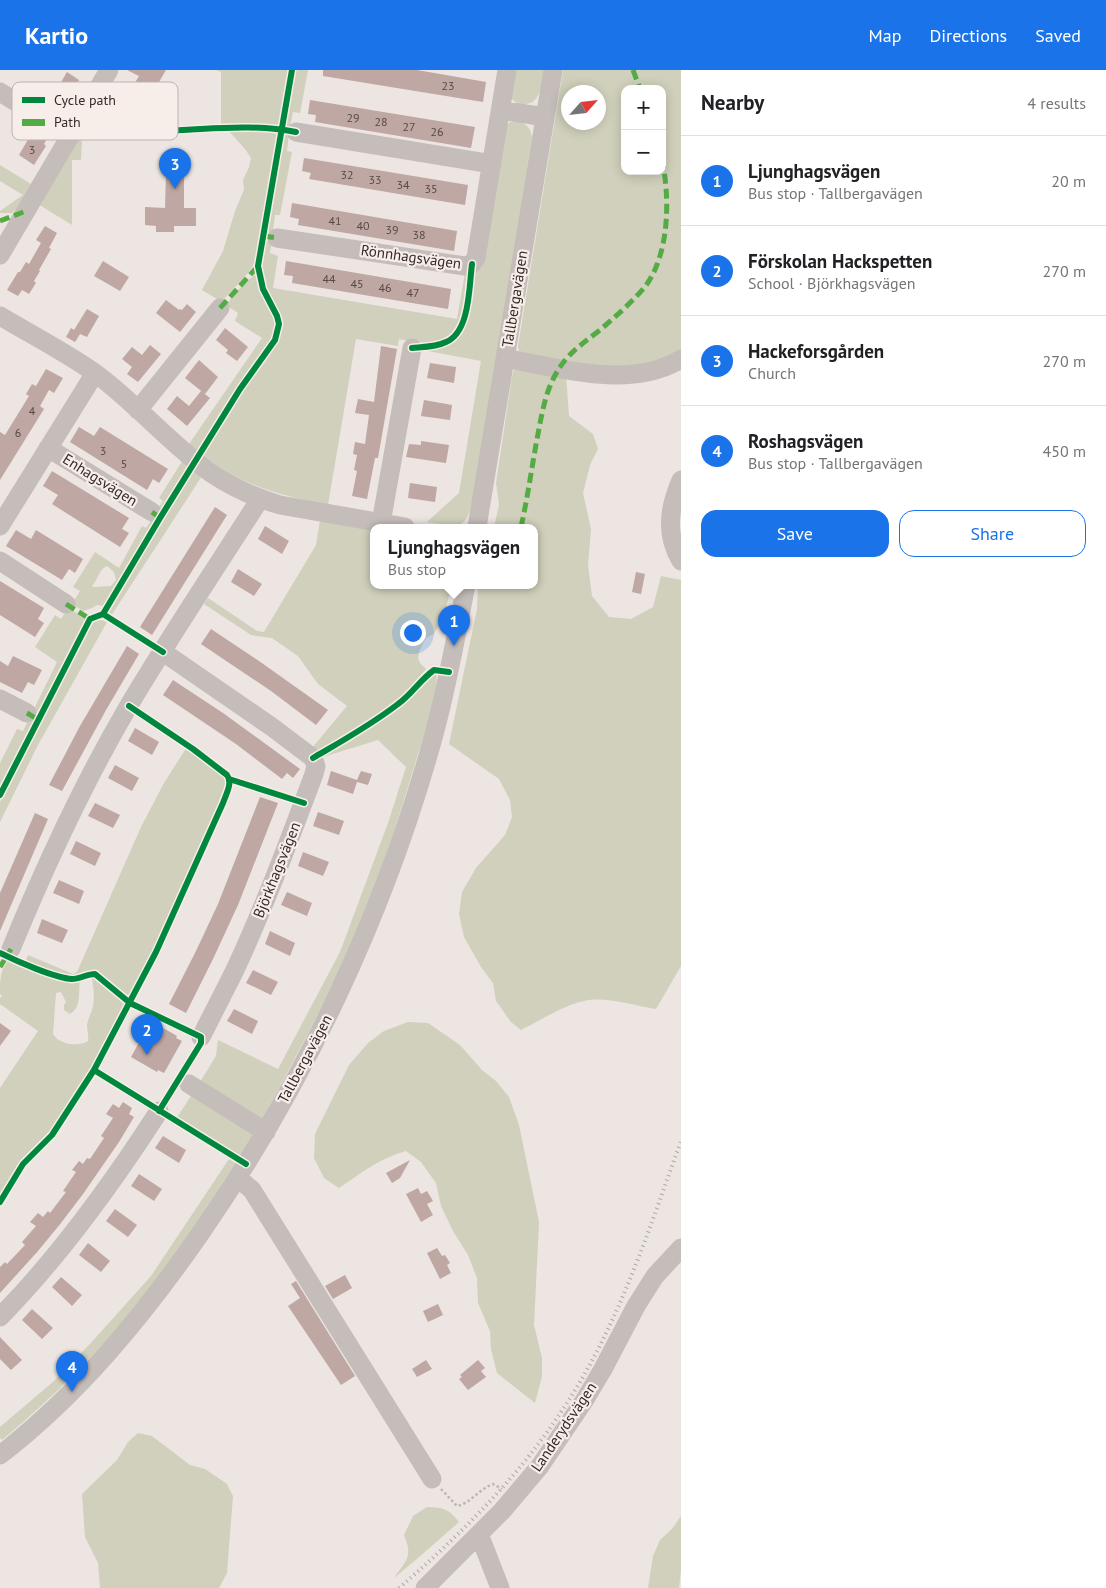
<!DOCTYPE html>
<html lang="en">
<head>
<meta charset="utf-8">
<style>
	:root { --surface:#fff; --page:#f2f2f2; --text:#202124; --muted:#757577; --line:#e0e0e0; --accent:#1a73e8 }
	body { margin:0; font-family:"PT Sans",sans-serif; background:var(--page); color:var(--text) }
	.controls { position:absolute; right:15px; top:15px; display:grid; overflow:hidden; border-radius:10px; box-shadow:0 2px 12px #0003 }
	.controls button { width:45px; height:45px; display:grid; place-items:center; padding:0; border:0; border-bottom:1px solid var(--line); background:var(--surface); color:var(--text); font:25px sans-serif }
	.compass { position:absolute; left:561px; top:15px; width:45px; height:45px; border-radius:50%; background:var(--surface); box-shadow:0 2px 12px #0003; rotate:63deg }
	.you { position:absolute; left:412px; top:562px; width:18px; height:18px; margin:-12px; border:4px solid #fff; border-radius:50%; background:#1a73e8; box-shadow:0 0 0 8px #1a73e833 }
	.badge { display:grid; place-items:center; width:32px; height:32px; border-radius:50%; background:var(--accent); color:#fff; font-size:16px; font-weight:700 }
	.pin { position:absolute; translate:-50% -41px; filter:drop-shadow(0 1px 2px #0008) }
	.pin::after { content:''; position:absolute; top:26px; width:18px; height:15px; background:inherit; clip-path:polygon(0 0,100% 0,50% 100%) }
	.popup { position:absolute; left:370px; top:454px; width:168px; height:65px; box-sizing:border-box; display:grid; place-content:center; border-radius:10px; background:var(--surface); filter:drop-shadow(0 1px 4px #0005); font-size:16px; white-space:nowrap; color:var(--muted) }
	.popup b { font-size:19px; color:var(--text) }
	.popup::after { content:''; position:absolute; left:50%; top:100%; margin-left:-10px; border:10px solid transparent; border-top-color:var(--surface) }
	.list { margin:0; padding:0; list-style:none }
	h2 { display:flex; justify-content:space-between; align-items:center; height:65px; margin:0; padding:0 20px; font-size:21px }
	h2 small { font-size:16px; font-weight:400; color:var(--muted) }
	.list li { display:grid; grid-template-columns:32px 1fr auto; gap:15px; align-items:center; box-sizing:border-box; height:90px; padding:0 20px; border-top:1px solid var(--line) }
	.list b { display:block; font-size:19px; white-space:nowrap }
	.list p { margin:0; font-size:16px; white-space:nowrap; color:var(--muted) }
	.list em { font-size:16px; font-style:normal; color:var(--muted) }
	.actions { display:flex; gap:10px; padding:15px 20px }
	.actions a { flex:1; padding:11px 0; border:1px solid var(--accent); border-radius:15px; text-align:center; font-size:18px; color:var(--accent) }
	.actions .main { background:var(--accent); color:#fff }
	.map { position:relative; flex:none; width:681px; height:1518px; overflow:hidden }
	header { display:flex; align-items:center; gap:30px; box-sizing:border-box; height:70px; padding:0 25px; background:var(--accent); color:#fff }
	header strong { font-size:24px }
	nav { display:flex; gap:28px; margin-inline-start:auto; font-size:18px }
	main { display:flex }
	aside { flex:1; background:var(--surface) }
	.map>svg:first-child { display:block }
	.green { fill:#d0d0bc; fill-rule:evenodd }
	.building { fill:#bfa7a3 }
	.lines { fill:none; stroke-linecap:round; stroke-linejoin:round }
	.path { stroke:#beb6b2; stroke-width:2.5; stroke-dasharray:2.5 2.5; stroke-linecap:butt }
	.minor { stroke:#c5bdba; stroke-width:19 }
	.rail { stroke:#aca6a4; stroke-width:4; stroke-dasharray:1 4; stroke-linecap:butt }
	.quiet { stroke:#54ab44; stroke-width:5; stroke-dasharray:10 5; stroke-linecap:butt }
	.cycleway-casing { stroke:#f8eee9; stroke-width:9 }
	.cycleway { stroke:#00873e; stroke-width:6 }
	.labels { text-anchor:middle; stroke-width:4.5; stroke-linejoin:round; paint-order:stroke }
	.number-label { font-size:12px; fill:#584947 }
	.street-label { font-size:15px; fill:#352a28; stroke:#f8eee9 }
	.key { fill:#f8eee9; stroke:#beb3af; stroke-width:1 }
	.key-label { font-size:14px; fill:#352a28 }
</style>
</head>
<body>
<header>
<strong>Kartio</strong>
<nav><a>Map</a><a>Directions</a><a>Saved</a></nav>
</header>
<main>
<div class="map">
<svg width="681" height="1518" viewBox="0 0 681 1518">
	<rect width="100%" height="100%" fill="#ece5e1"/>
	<path class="green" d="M216,0H289L280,55L240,54L221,55V2Z
		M295,0H308L300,43L293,42L290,56L286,57L285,55Z
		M512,0H544C542,12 541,35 524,34C518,34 514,32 510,27Z
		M563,0H681V283L662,292L623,299L524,285L519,281L518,276ZM625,19H662V101H625ZM568,22H598V52H568Z
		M515,51C526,52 531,58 532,68L472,433C469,445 467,453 455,456L427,452L459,423L481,291L428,281V279C434,277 441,278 447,275C472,263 470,227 474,204L478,200L502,60L510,52Z
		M252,59L276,61L278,63V65L257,188C250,205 233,217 222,232L202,220L223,181L235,141L244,120L243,110L249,97L251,88L245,79L228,60Z
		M285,63L289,64L287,81L292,82L280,145H275L273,160L269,163L268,161Z
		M78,69H80L82,72L81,90H72V155L38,134Z
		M0,95L31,114C25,124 21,136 12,143H0V141L23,125L0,111Z
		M269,170H272L270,183L278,186L273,218L457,249L465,203L468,204C464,230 467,273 430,273C420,273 409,271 399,269L398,276L356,269L328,435C280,425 242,416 203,385L248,312L277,272C289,241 266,232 262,205C260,194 263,183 265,173Z
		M255,204L274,247L275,261L270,270L226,333L198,382L189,374L262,268L235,251L238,243L226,235L236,222Z
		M514,299L566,305L569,346L593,364L598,379L590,395L583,423L591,459L588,495L592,526L609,547L631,549L653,537L661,506L681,510V896L656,939C634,936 606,926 584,931C566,934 537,952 521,960L511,952L496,931L493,913L481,897L464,867L459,844L462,822L476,798L505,765L512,747L510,730L499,709L449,674L477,539L478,515H534V457H494L499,435L496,413L512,306Z
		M183,390L189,396L160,444L156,442L163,431L159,428Z
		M194,400L202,406L111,546L107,543Z
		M154,446L157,448L105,536L97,535L92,538L83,541L72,534L80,521L73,517L95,482L119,498L142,456L146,458ZM107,496L114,502L116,510L111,516L94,517L92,516C98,510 99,499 107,496Z
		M320,450L374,459V515H452L443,548L434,564L426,568L419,582L418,588L420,593L426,599L399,630L355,661L318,682L312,678L347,636L318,614L298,586L272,568L251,565L204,534L208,528L257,561L264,562L316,475Z
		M68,538L85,548L86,552L38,645L32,643L57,592L35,577L55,545L61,549Z
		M98,549L107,552L38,675L0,752V732L74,585L92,552Z
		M436,603C440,623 424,666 417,687C400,744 382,801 359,856C331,923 296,986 262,1050L200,1012L216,986L218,970L278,999L340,882L388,753L406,697L378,670L323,687V685C350,670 378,654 402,634C414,624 422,610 436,603Z
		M30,647L35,650L0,720V693L17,659L23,661Z
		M187,677L226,708L227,714C199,786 168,856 132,924L128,926L126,925L98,903C90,901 83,905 75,906C59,907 40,897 25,892L28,885L73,904L77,902L141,757L164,713Z
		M10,890L62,910H80C78,922 82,937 70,944L64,940V935L66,932L61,922L56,923L53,964C55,966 56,969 59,970C66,975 81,976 88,971C89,965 87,961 87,955C88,948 92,942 93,936C95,926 93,916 92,907C102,909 123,926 126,936L103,979L72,1031L47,1067L26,1087L0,1127V1018L38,961L0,934V928L2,926L0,924C0,912 0,897 10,890Z
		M408,952L428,953L460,975L482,1000L496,1011L509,1027L519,1055L539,1152L534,1255L542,1288V1306L535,1333L497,1303L491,1279L490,1261L478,1233L477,1208L468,1185L453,1161L441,1136L436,1113L421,1092L406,1081C380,1088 361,1103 339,1118L324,1108L314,1088L315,1064L349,995L368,973L384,961Z
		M191,1026L255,1063L240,1086L233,1084L176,1049Z
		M229,1089L235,1093C205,1142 173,1190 137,1235C97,1284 51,1329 2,1370L0,1368V1357L54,1311L89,1275L151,1206Z
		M138,1363L152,1366L190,1395L205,1399L227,1414L233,1426L227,1503L219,1518H100L98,1493L85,1467L82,1424L117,1390L128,1372Z
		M427,1437C444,1438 448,1438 459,1452L418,1488L394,1508C407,1489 413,1487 404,1465L413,1446Z
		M681,1446V1500L679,1518H648L653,1486L660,1470L672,1459Z"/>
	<path class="building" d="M127,0H166L137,50L128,45L123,53L102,41L112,23L124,31L139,6Z
		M323,0H417L486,12L483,32L323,6Z
		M67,2L79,10L62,40L49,33Z
		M310,30L475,57L471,78L315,52L316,45L308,44Z
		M34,59L48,67L44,74L46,76L34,95L19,85Z
		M304,88L468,115L465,135L309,109L311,103L302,101Z
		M166,101H184V138H196V156H174V162H156V156L145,155V137L165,138Z
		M292,133L457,161L454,181L298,155L299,149L290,147Z
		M45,156L57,163L49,178L51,179L39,200L40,201L34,211L36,213L29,224L22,220L18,226L7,220L18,202H20L26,192L29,194L41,173L36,170Z
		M103,191L129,207L120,221L94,206Z
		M286,191L451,219L448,239L292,213L293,206L284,205Z
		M166,230L179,240L180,239L182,240L187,234L196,242L180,262L156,243Z
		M87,239L99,246L87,267L80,264L75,272L66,267L71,258L74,260Z
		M225,258L248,277L237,291L226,283L228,280L216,270Z
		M150,275L161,284L138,312L127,304L132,297L122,289L132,277L142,285Z
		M381,276L397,279L378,388H375L367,429L352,426L357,401L354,400L357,385L353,384L355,372L365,374L369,345L355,343L358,329L374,332Z
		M199,290L218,307L205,324L185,308Z
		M430,293L456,297L454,313L427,308Z
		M46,299L63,308L54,323L49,320L40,336L44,339L0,410V362L5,365L29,326L26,324L32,314L36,316Z
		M201,321L210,328L187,356L167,339L177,326L189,336Z
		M424,330L452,335L450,350L421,346Z
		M79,357L94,366L100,357L168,399L159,413L153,409L147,420L70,372Z
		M421,371L449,375L446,393L406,387L409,374L421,375Z
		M52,401L129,448L122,459L129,463L120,477L52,434L58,425L43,416Z
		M410,413L437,417L435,432L408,428Z
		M215,437L227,445L152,565L140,557Z
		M265,456L289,471L282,484L258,469Z
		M16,460L31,469L36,460L83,489L75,503L69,499L62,510L6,476Z
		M238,499L262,514L254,526L231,512Z
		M636,502L645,504L641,524L632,522Z
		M0,511L44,538L38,549L44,553L35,567L0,545Z
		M211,559L259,591L328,640L316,655L271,621L201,574Z
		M127,576L139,584L106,640L62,721L49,715L80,656Z
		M13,586L42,600L34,615L28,612L22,623L0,612V591L8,596Z
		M173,610L223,643L300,699L293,708L287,703L282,709L236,674L163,625Z
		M135,658L159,672L152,685L128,671Z
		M115,695L139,708L132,721L108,708Z
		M331,701L357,710L361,701L372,704L368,715L357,712L353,724L327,715Z
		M260,727L278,733L238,835L213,889L186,943L169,934L196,881L218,834Z
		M95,733L120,745L113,758L88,746Z
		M318,742L344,751L339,765L313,756Z
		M35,743L48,749L0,861V823Z
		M76,771L101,783L95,796L70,784Z
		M303,782L329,792L323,806L298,796Z
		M59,810L84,821L79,834L53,823Z
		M287,822L312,833L307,846L281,835Z
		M42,849L68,860L62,873L37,863Z
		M270,861L295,873L290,886L265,874Z
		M253,900L278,912L271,925L246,913Z
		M234,939L258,951L252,964L227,951Z
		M151,951L177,966L176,968L182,971L164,1003L158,1000L157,1002L131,987Z
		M0,953L11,961L0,976Z
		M123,1032L132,1038L129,1044L134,1047L119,1072L83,1124L61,1153L38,1181L0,1223V1197L5,1192L7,1194L25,1175L22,1172L36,1156L30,1152L38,1143L43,1147L48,1141L50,1143L66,1122L63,1121L76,1102L72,1100L79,1091L83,1094L87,1088L90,1089L104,1068L101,1066L113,1048L106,1044L113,1034L119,1038Z
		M163,1066L186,1080L179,1093L155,1078Z
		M410,1090L400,1108L392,1113L386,1103Z
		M139,1104L162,1119L154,1131L131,1116Z
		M418,1118L421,1124L427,1121L433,1131L427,1134L433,1145L421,1152L406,1124Z
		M115,1139L137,1155L128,1167L106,1151Z
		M88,1173L110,1191L101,1202L79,1185Z
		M437,1178L442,1186L445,1185L450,1193L447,1195L451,1203L440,1209L427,1183Z
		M345,1205L352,1218L333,1229L325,1216Z
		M61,1207L82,1225L72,1236L52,1217Z
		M296,1211L355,1306L341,1315L288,1236L300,1228L291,1214Z
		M438,1234L443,1245L428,1252L423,1241Z
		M32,1239L53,1258L42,1269L22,1250Z
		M0,1267L22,1290L11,1300L0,1289Z
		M426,1290L432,1299L417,1307L412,1299Z
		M478,1290L485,1298L481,1301L486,1307L468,1320L459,1309L462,1307L460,1305Z"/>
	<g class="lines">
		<path class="path" d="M441,1419L457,1436C471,1433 479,1419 493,1414L502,1419"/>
		<path class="minor" d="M0,22L71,66
			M501,40L545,47
			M296,62L492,94
			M277,168L465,196L472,194L476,188L507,0
			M0,185L109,0
			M0,246C32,265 65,282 95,303C136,333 169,373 211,403C232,417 256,428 280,435L405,457
			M505,288C559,298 631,320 681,289
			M138,340L220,238
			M48,378L152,442
			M681,410C669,438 665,464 681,491
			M381,453L412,278
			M0,456L95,303
			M477,457L553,0
			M0,491L66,534
			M163,582L272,657L313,688L316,696L314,704C289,771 264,838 234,902C223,924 212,945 201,967
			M0,629L27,643
			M11,879C45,796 83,714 128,637C170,566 216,498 260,429
			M189,1014L266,1062
			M238,1108L252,1120L432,1409
			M0,1247C61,1185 112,1114 159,1041
			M0,1385C79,1324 143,1246 200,1164C304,1014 384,845 433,668C447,618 456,566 466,515
			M479,1464L500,1518
			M425,1518L502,1441L540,1396L584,1331L603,1299L636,1236L655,1206L681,1178"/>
		<path class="rail" d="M399,1518C474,1453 539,1386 588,1298C628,1226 653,1148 681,1071"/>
		<path class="quiet" d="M633,0L640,19
			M0,151L26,141
			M264,166L277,168
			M220,238L258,196
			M152,442L160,448
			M521,457C528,426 532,395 538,364C541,348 544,331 550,316C562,287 577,278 600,260C615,247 631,233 644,218C670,185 670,128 662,89
			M66,534L90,549
			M27,643L39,650
			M0,897L11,879"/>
		<defs>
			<path id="cycleway" d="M75,59C116,64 159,61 201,59C233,57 265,56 296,62
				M412,278C423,277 436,277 446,272C470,262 469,217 472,194
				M103,544L163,582
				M313,688C342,671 371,655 398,634C412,624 420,610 434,600L449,602
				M229,709L304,733
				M0,725L90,549L103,544L160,448L240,319L275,270L279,254L277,246L263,219L258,196L292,0
				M0,883C16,891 55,908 72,909C80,909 87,904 95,904L130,933L201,967V973L159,1041
				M94,1000L246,1094
				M0,1132L23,1094L52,1065L94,1000L156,882L223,733C226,724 233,713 227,705L193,679L129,636"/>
		</defs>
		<use href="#cycleway" class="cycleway-casing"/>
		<use href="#cycleway" class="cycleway"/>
	</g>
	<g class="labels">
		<g class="number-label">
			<text x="448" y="20">23</text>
			<text x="353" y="52">29</text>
			<text x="381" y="56">28</text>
			<text x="409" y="61">27</text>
			<text x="437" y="66">26</text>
			<text x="32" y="84">3</text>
			<text x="347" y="109">32</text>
			<text x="375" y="114">33</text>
			<text x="403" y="119">34</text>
			<text x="431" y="123">35</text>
			<text x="335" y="155">41</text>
			<text x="363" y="160">40</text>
			<text x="392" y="164">39</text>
			<text x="419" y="169">38</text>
			<text x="329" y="213">44</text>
			<text x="357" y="218">45</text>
			<text x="385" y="222">46</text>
			<text x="413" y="227">47</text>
			<text x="32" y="345">4</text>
			<text x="18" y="367">6</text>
			<text x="103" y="385">3</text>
			<text x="124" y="398">5</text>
		</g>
		<g class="street-label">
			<text transform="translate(411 187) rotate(8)" y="5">Rönnhagsvägen</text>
			<text transform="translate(515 229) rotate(-81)" y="5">Tallbergavägen</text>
			<text transform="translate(100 410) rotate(32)" y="5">Enhagsvägen</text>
			<text transform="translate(277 800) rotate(-68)" y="5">Björkhagsvägen</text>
			<text transform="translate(305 989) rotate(-62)" y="5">Tallbergavägen</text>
			<text transform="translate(564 1357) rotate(-56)" y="5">Landerydsvägen</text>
		</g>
	</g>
	<rect x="12" y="12" width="166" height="58" rx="8" class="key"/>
	<rect x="22" y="27" width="23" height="6" fill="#00873e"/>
	<rect x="22" y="49" width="23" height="7" fill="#54ab44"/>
	<g class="key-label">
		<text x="54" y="35">Cycle path</text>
		<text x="54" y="57">Path</text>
	</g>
</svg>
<div class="controls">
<button>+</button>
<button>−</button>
</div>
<svg class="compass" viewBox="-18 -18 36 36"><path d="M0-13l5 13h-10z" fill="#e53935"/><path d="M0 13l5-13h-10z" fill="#757577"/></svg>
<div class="you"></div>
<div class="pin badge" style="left:454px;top:576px">1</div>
<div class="popup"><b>Ljunghagsvägen</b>Bus stop</div>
<div class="pin badge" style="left:147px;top:985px">2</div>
<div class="pin badge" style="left:175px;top:119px">3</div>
<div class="pin badge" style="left:72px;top:1322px">4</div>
</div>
<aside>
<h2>Nearby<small>4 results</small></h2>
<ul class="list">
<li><span class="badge">1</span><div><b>Ljunghagsvägen</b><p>Bus stop · Tallbergavägen</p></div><em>20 m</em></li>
<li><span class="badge">2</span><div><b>Förskolan Hackspetten</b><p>School · Björkhagsvägen</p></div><em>270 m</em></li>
<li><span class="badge">3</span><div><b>Hackeforsgården</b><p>Church</p></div><em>270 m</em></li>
<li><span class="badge">4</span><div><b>Roshagsvägen</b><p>Bus stop · Tallbergavägen</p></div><em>450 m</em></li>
</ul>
<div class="actions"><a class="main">Save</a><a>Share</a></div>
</aside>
</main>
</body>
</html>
